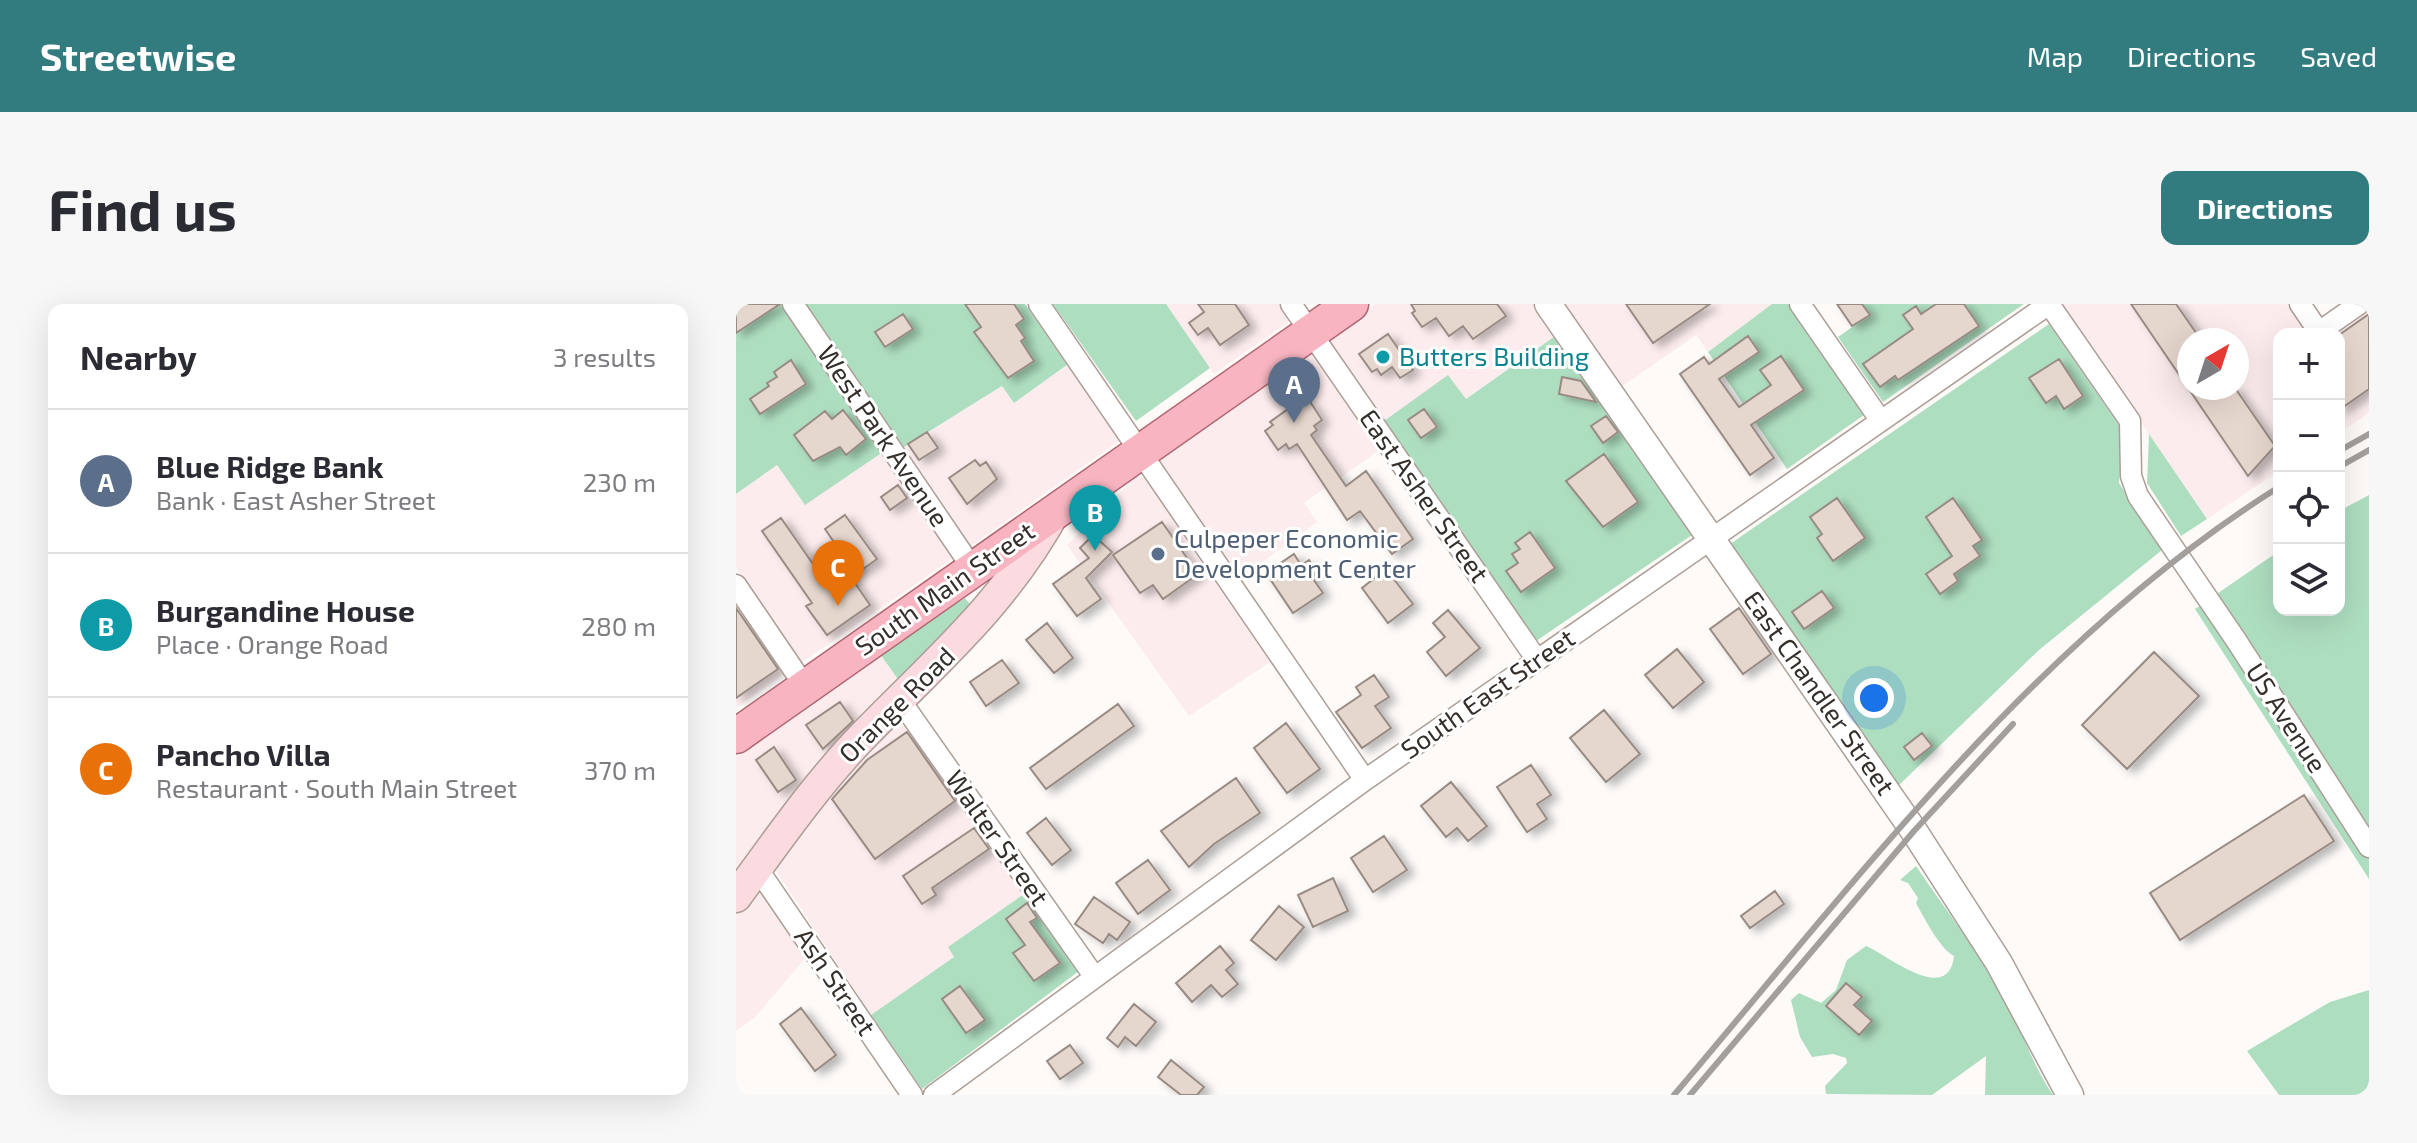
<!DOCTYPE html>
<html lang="en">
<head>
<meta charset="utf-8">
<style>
	:root { --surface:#fff; --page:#f7f7f7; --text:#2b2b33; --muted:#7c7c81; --line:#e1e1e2; --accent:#327b7e }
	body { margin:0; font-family:"Exo 2",sans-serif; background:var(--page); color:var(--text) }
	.controls { position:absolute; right:24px; top:24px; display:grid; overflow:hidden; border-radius:16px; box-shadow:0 8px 32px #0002 }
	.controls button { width:72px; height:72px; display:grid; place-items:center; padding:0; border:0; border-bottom:2px solid var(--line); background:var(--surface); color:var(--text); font:40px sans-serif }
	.compass { position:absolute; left:1441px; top:24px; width:72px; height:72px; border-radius:50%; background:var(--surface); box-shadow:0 8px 32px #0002; rotate:39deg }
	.you { position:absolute; left:1138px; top:394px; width:28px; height:28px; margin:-20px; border:6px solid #fff; border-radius:50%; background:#1a73e8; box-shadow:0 0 0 12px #1a73e833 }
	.badge { display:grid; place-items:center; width:52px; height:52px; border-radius:50%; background:var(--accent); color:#fff; font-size:26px; font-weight:700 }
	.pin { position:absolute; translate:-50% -66px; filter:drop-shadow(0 2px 4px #0008) }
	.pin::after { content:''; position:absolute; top:42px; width:28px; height:24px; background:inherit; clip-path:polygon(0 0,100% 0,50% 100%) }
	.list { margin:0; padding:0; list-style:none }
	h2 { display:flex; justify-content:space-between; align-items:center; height:104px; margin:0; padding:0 32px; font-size:34px }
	h2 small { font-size:26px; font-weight:400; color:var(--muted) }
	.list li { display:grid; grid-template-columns:52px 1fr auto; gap:24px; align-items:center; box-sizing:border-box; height:144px; padding:0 32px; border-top:2px solid var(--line) }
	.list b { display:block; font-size:30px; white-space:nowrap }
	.list p { margin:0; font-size:26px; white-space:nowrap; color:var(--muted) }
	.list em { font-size:26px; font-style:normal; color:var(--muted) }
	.icon { flex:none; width:44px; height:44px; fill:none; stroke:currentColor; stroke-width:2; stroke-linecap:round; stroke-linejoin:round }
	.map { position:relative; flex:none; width:1633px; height:791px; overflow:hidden; border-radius:16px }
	header { display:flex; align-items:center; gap:48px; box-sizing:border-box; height:112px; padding:0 40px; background:var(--accent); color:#fff }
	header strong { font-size:38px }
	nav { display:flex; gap:44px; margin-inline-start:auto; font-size:28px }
	.intro { display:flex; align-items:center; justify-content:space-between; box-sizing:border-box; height:192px; padding:0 48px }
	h1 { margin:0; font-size:56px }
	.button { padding:20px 36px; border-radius:16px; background:var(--accent); color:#fff; font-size:28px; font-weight:700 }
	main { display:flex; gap:48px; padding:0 48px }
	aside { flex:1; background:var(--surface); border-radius:16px; box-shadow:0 8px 32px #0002 }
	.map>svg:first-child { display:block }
	.commercial { fill:#fceced; fill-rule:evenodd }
	.green { fill:#aedec0 }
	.building { fill:#e6d7ce; stroke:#988b83; stroke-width:2; filter:url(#shadow) }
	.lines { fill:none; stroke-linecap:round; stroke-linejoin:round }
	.minor-casing { stroke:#ac9e96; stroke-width:23 }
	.tertiary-casing { stroke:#ac9e96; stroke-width:29 }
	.secondary-casing { stroke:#ac9e96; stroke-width:33 }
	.primary-casing { stroke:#b06672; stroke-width:37 }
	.minor { stroke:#fff; stroke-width:20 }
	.tertiary { stroke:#fff; stroke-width:26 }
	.secondary { stroke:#fbdae0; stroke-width:30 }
	.primary { stroke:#f8b5c1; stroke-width:34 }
	.rail { stroke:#a39f9c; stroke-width:6 }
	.culture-dot { fill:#0f9aa8; stroke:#fff; stroke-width:3 }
	.service-dot { fill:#5c6f8a; stroke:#fff; stroke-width:3 }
	.labels { text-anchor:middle; stroke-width:6; stroke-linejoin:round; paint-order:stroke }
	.culture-label { font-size:26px; fill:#0d838f; stroke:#fff; text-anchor:start }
	.street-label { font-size:26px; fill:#352f2c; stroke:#fff }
	.service-label { font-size:26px; fill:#4e5e75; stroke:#fff; text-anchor:start }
</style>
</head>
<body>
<header>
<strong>Streetwise</strong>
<nav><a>Map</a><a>Directions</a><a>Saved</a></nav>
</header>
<div class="intro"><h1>Find us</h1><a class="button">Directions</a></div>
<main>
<aside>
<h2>Nearby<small>3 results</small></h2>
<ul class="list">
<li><span class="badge" style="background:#5c6f8a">A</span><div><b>Blue Ridge Bank</b><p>Bank · East Asher Street</p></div><em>230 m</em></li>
<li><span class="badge" style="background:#0f9aa8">B</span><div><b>Burgandine House</b><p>Place · Orange Road</p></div><em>280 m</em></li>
<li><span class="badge" style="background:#e8710a">C</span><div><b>Pancho Villa</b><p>Restaurant · South Main Street</p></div><em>370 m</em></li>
</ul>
</aside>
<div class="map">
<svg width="1633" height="791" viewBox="0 0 1633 791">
	<defs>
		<filter id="shadow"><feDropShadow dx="7" dy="4" stdDeviation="4" flood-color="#0004"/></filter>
	</defs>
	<rect width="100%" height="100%" fill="#fdfaf8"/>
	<path class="commercial" d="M430,0H546L557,15L478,70Z
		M639,0H800L822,30L729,95L712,72L648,117L591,33Z
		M823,0H1036L972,48L960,31L882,85Z
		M1329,0H1551L1572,30H1543V167L1471,215L1325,2ZM1453,36H1501V84H1453Z
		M1633,2V109L1603,129V30H1592Z
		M576,44L645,145L568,199L581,218L503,275L422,155Z
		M334,60L387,134L235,242L168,143L267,82L278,98Z
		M147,148L219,253L65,359L0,264V190L41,161L70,200Z
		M400,173H411L537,356L453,412L331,241Z
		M0,297L49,369L0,404Z
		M144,350L164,378L72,472L0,569V450Z
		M163,410L288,590L212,643L219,653L135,711L35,559Z
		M25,582L72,651L19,713L0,727V606Z"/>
	<path class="green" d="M0,0H45L147,148L69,201L41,161L0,190Z
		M69,0H289L331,61L278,99L266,82L168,143Z
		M317,0H430L474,64L400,117Z
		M1036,0H1052L1128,111L1051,165L972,48Z
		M1126,0H1288L1147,98L1102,33L1133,11Z
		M1313,20L1387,127L1383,179L1426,246L1303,346L1162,482L994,240Z
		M822,30L959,229L800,337L648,117L712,71L730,95Z
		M1413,130L1471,215L1445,232L1411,179Z
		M1633,191V575L1459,305L1543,247V306H1603V207Z
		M229,294L236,303L164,378L144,350Z
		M1180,562C1210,607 1244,649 1270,697C1287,728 1296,761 1317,791H1249L1250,752L1196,791L1090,790L1089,782L1111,759L1110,754L1097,750L1076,753L1064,733L1055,696L1063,689L1085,699L1100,686L1111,656L1130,642C1149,649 1212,703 1218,652C1205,646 1188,614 1180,599L1182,594L1172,579L1164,576Z
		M288,590L343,667L186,785L135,711L218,653L212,643Z
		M1633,686V791H1543L1511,747L1594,698Z"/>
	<path class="building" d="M0,0H44L0,29Z
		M229,0H278L288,15L280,21L289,34L285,37L298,57L272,74L238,28L245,23Z
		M462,0H499L513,21L484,41L472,24L462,31L453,19L468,8Z
		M675,0H761L770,12L737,35L727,22L713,32L700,14L686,23L676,9L679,7Z
		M890,0H974L917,39Z
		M1101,0H1126L1134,11L1116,22Z
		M1200,0H1228L1243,22L1162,76L1159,72L1144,83L1127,60L1177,25L1167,11L1180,2L1185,10Z
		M1395,0H1440L1465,36H1453V84H1499L1539,142L1512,172Z
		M167,10L177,25L149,43L139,28Z
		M1633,10V85L1603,106V31Z
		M652,30L677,66L664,74L656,63L645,71L641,65L636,68L623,50Z
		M1012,32L1023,48L983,75L1003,103L1035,81L1024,66L1045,52L1068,86L1015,121L1038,154L1014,171L944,70L968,53L973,60Z
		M1323,55L1347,92L1328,105L1320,92L1310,99L1293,74Z
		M55,56L70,80L24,110L14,95L33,82L31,79L41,73L38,68Z
		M826,73L845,77L860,98L823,90Z
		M573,96L586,116L578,122L581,126L575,131L610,182L630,167L677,235L656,250L624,207L611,216L561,140L553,145L550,140L542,146L529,127L537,121L534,118L562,98L565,102Z
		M688,105L701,123L685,134L672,116Z
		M107,106L130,135L110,151L104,143L77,157L58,131L89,107L96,115Z
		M870,112L882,128L867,139L855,122Z
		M191,128L202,144L183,156L172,140Z
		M868,150L902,198L867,223L830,177Z
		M239,156L244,162L250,158L261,175L231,200L213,174Z
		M162,181L171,194L154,206L145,193Z
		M1101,194L1129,234L1097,257L1081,234L1086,230L1074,213Z
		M1217,194L1246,236L1237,242L1244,252L1218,270L1222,277L1204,290L1190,270L1216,252L1190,213Z
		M109,211L141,255L120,270L89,225Z
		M45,214L95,286L114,272L134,301L91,331L70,302L76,299L26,227Z
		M426,218L462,270L427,295L417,281L404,289L377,251Z
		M794,228L819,264L785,288L770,267L782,259L776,250L784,245L779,239Z
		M357,231L376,248L350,274L365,295L341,312L317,280L353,254L344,244Z
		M558,250L565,261L573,256L581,268L575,272L587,289L557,309L530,269Z
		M650,265L677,300L652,319L626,284Z
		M1086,287L1098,304L1068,325L1056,308Z
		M0,304L42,365L0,394Z
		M1003,304L1035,350L1007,370L974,325Z
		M712,306L744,344L710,372L691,348L709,333L697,319Z
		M311,319L337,354L318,369L290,336Z
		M941,345L968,378L937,404L909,371Z
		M1418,348L1463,392L1391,465L1346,421Z
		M266,356L283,379L250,402L234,378Z
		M638,371L653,393L639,402L655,424L626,444L600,408L625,391L620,383Z
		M104,398L117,417L87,445L70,421Z
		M382,400L398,422L310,485L294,464Z
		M868,406L904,450L870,478L834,434Z
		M550,419L584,465L551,489L518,444Z
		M171,428L219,497L139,555L96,495L131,456Z
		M1186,429L1196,442L1178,456L1168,443Z
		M38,443L60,476L42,488L20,456Z
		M795,461L815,491L801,500L811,515L791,528L761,483Z
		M500,474L524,509L478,540L453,563L425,527Z
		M715,478L751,522L732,537L721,524L710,533L685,502Z
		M1568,491L1598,537L1444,636L1414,589Z
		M310,514L335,546L316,561L291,529Z
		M238,524L253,545L196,584L200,591L186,600L167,572Z
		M648,532L671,566L637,588L615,554Z
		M412,556L434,586L402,610L380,579Z
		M597,574L612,607L577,623L562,591Z
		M1039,587L1048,600L1014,624L1005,612Z
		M358,593L394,618L381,636L373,630L367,639L339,620Z
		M291,599L301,614L294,618L324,659L298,677L277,649L289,641L270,615Z
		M543,602L568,623L540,656L515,636Z
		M484,642L498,659L490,666L502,680L486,693L475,681L456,698L440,679Z
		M1110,679L1126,693L1118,701L1136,717L1123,731L1090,702Z
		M224,682L249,716L230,729L206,695Z
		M398,700L420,718L400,742L389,733L382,743L371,734Z
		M65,704L100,751L79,767L44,720Z
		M334,741L347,759L324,775L311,757Z
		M435,756L468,783L461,791H445L422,773Z"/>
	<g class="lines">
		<defs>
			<path id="minor" d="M57,0L237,265
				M303,0L629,476
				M555,0L801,356
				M1064,0L1145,117
				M1564,0L1583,28L1623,0
				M0,281L70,384
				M164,396L358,672
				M21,564L176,791
				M198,791L629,476L1313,0L1394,117L1395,172L1402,192L1500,336L1633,543"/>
			<path id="tertiary" d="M812,0L1178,527L1263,659L1334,791"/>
			<path id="secondary" d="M0,593C41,537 81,479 129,430C201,356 269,299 319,207"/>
			<path id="primary" d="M0,432L615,0"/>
		</defs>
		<use href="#minor" class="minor-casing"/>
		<use href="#tertiary" class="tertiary-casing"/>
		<use href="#secondary" class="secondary-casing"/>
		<use href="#primary" class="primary-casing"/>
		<use href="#minor" class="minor"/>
		<use href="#tertiary" class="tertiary"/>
		<use href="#secondary" class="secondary"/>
		<use href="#primary" class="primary"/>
		<path class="rail" d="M1603,147L1633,130
			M1603,163L1633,146
			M938,791C1120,577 1302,334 1543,183
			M954,791L1178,527L1277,420"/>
	</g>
	<circle class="culture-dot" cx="647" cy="53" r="8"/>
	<circle class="service-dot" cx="422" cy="250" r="8"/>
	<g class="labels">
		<g class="culture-label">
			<text x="663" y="62">Butters Building</text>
		</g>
		<g class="street-label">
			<text transform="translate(147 132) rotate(56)" y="9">West Park Avenue</text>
			<text transform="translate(688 192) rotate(55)" y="9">East Asher Street</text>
			<text transform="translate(209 285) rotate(-35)" y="9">South Main Street</text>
			<text transform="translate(1083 389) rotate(55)" y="9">East Chandler Street</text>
			<text transform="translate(752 390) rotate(-35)" y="9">South East Street</text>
			<text transform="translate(161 401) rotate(-45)" y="9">Orange Road</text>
			<text transform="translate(1550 414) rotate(57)" y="9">US Avenue</text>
			<text transform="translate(261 534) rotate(55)" y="9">Walter Street</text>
			<text transform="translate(99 678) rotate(56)" y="9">Ash Street</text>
		</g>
		<g class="service-label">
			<text x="438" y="244">Culpeper Economic<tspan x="438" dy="30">Development Center</tspan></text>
		</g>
	</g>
</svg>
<div class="controls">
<button>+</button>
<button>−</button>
<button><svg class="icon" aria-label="locate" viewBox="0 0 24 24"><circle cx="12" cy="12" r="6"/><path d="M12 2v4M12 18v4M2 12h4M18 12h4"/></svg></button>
<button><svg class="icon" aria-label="layers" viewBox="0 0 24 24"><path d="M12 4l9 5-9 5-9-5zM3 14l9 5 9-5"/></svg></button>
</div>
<svg class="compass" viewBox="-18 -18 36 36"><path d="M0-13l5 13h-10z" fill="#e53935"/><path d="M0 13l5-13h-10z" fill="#7c7c81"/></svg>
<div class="you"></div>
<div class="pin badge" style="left:558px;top:119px;background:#5c6f8a">A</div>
<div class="pin badge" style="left:359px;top:247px;background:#0f9aa8">B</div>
<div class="pin badge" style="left:102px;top:302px;background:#e8710a">C</div>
</div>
</main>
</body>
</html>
